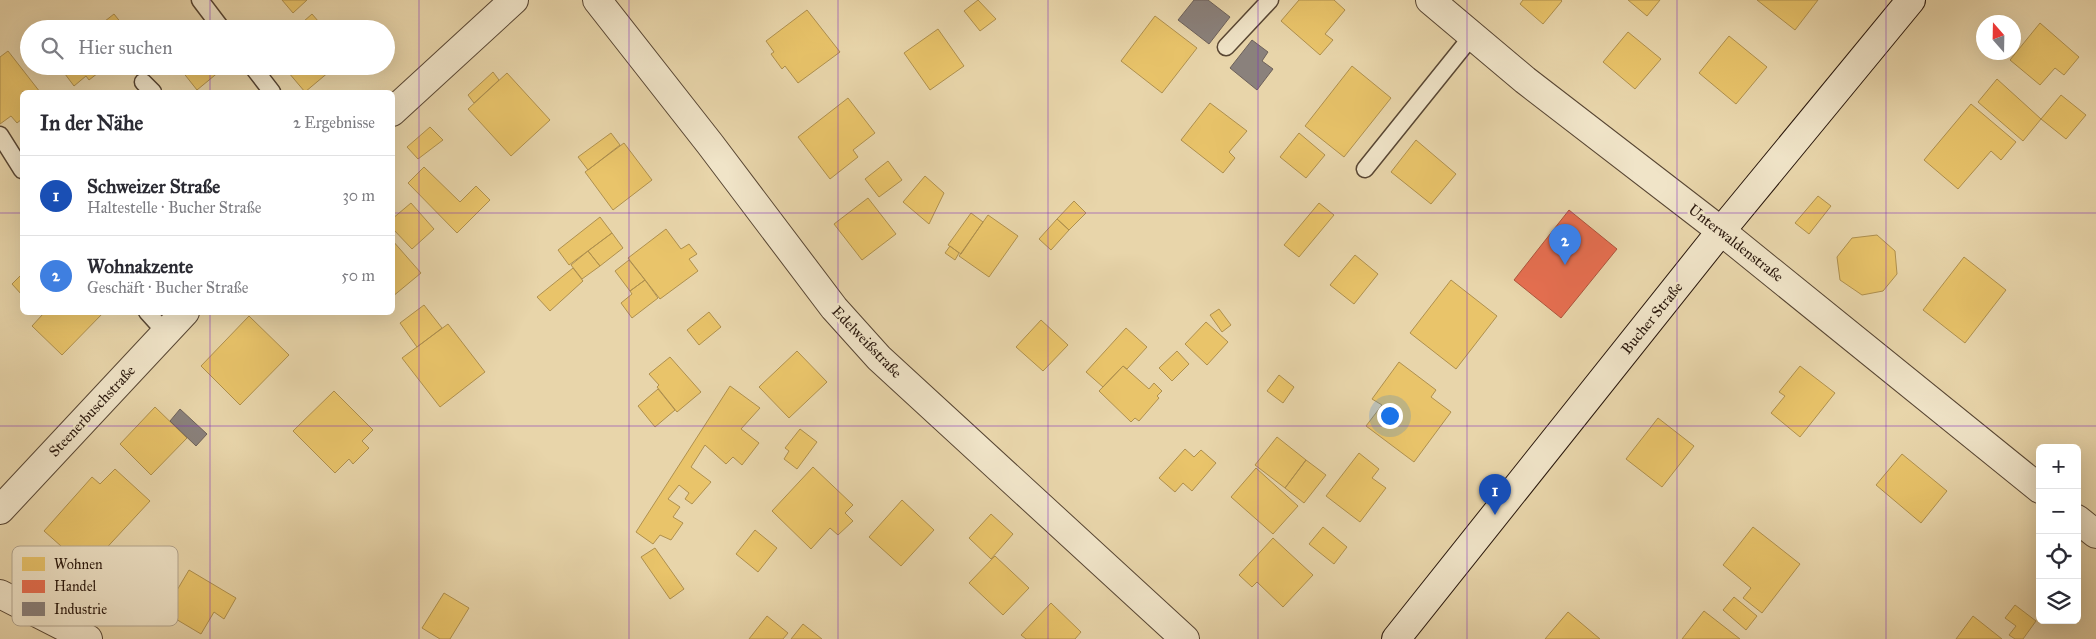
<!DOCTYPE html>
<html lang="de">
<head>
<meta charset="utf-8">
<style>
	:root { --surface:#fff; --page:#f7f7f7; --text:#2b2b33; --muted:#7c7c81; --line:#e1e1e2; --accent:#ea580c }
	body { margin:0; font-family:"IM FELL Great Primer",serif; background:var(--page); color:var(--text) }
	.controls { position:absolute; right:15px; bottom:15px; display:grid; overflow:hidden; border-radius:8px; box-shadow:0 5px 20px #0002 }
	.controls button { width:45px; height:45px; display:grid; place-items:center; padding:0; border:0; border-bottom:1px solid var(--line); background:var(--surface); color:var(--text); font:25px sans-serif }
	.compass { position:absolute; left:1976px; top:15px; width:45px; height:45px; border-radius:50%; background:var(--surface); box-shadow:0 5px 20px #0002; rotate:340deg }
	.you { position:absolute; left:1389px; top:415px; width:18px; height:18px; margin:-12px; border:4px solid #fff; border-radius:50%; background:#1a73e8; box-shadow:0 0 0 8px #1a73e833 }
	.badge { display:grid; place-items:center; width:32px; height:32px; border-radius:50%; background:var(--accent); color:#fff; font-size:16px; font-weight:700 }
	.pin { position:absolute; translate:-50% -41px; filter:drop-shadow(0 1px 2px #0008) }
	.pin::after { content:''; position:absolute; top:26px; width:18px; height:15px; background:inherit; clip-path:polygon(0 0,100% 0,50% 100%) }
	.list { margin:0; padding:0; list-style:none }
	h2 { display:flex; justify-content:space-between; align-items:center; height:65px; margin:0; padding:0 20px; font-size:21px }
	h2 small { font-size:16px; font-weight:400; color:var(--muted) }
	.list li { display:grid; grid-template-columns:32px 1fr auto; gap:15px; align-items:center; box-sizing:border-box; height:80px; padding:0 20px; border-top:1px solid var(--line) }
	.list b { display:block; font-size:19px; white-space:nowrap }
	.list p { margin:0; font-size:16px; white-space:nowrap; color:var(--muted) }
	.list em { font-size:16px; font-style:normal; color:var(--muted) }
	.icon { flex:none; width:28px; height:28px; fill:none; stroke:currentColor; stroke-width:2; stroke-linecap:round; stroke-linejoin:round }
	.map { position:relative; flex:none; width:2096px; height:639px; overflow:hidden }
	.search { position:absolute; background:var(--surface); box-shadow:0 5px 20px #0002; left:20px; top:20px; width:375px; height:55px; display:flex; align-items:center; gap:12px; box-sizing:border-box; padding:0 18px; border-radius:28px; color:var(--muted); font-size:19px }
	.panel { position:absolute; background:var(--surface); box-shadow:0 5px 20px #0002; left:20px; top:90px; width:375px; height:225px; border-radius:8px }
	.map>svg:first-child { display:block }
	.homes { fill:#e9c46a; stroke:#af904e }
	.shops { fill:#e76f51; stroke:#ae543c }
	.industry { fill:#8a817c; stroke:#6d615a }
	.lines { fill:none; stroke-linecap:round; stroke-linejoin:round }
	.service-casing { stroke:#584633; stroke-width:19 }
	.minor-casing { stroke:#584633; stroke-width:30 }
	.tertiary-casing { stroke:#584633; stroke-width:30 }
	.secondary-casing { stroke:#28160b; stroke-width:30 }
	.service { stroke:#f0e4c8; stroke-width:16 }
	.minor { stroke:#f0e4c8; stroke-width:28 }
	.tertiary { stroke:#f0e4c8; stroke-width:28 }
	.secondary { stroke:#f0e4c8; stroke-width:28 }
	.grid { fill:none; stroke:#7b2cbf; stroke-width:1; stroke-opacity:0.55 }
	.labels { text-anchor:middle; stroke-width:5; stroke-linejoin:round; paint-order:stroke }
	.street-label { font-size:15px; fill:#28160b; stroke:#f0e4c8 }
	.key { fill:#f0e4c8; stroke:#b4a68f; stroke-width:1 }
	.key-label { font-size:14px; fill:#28160b }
</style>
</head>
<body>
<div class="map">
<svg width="2096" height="639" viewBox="0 0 2096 639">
	<rect width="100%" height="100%" fill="#e8d5aa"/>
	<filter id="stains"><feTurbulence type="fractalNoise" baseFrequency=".004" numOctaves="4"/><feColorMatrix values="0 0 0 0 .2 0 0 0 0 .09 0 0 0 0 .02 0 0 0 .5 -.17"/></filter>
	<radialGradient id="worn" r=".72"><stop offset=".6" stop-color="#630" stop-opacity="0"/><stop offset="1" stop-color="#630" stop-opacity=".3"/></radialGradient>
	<path class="homes" d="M282,0H307L293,13Z
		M978,0L996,19L980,31L964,11Z
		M1299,0H1334L1345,10L1325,34L1333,40L1320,55L1281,21Z
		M1523,0H1561L1562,1L1543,24L1520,4Z
		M1628,0H1660L1647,16Z
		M1757,0H1818L1795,30Z
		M807,10L840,52L798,83L785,66L782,69L771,54L774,52L766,41Z
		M114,14L126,29H103L100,25Z
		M312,14L325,29H295Z
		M1155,16L1197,48L1162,93L1121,61Z
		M2040,23L2079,57L2064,75L2055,68L2040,85L2010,60Z
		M938,29L964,66L930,90L904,53Z
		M1628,32L1661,59L1635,89L1603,62Z
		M1729,36L1767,67L1736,104L1699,73Z
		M8,51L40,92H22V119L17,123L11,116L0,124V57Z
		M59,66H107L89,80L86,76L74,86Z
		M178,66H226L197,90Z
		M283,66H336L305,92Z
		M1352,66L1391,98L1344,157L1305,126Z
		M493,72L499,80L474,103L468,95Z
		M507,73L550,120L511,156L468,109Z
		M1997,79L2041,119L2023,141L1978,102Z
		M2061,95L2086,115L2066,139L2041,119Z
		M848,98L875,133L853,150L858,157L830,179L798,137Z
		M1210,103L1247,131L1229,152L1235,158L1223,173L1181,140Z
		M1971,104L2016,142L2001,160L1991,151L1958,189L1924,160Z
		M430,127L443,140L418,159L407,147Z
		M611,133L620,145L588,170L578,157Z
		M1299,133L1325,155L1306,178L1280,157Z
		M1416,140L1456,174L1431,204L1391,172Z
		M624,143L652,180L613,210L585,172Z
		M888,161L902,180L879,197L865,179Z
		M424,167L460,202L476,186L490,200L457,233L408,183Z
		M925,176L944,193L929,224L903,202Z
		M1818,196L1831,206L1809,234L1795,223Z
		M868,198L896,234L862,260L834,224Z
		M1074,201L1086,213L1069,230L1057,219Z
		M411,203L434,229L412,249L392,228V219Z
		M1319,203L1334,215L1299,257L1284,245Z
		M971,213L983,222L961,254L948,245Z
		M988,215L1018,236L989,277L959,256Z
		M600,217L612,233L569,265L558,250Z
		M1057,219L1069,230L1051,250L1039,239Z
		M666,229L681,249L689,244L697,254L689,259L698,271L660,299L628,258Z
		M612,233L623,248L600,266L588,251Z
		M1877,235L1895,251L1897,274L1883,291L1862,295L1840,280L1837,257L1852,238Z
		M392,240L421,273L392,297Z
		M950,246L959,253L955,260L945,253Z
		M588,251L600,266L582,279L571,265Z
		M1355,255L1378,274L1354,304L1330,285Z
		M1964,257L2006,290L1965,343L1923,310Z
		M629,260L645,280L630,291L615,271Z
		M573,268L583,281L550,311L537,297Z
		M22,274V295L12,284Z
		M645,280L658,298L632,318L621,303L632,294L630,291Z
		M1451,280L1497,316L1456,369L1410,333Z
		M424,305L442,328L417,347L400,323Z
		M1219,309L1231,325L1222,332L1210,315Z
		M41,312H104L62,355L32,326L43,314Z
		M709,312L721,327L699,345L687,330Z
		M249,316L289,355L240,405L201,366Z
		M1041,320L1068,345L1043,371L1016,347Z
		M1206,322L1228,342L1207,365L1185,344Z
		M448,324L485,372L440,407L402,358Z
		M1126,328L1147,347L1127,369L1123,366L1103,387L1086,372Z
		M797,351L827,382L789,418L759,387Z
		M1177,351L1189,364L1172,381L1159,368Z
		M670,357L701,392L677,412L657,387L659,385L649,374Z
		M1399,362L1436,390L1431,397L1451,412L1414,462L1366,426L1382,405L1372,399Z
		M1123,366L1149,389L1154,383L1162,391L1157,396L1159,398L1139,421L1135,418L1131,422L1099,391Z
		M1800,366L1835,393L1800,437L1771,413L1785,396L1779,392Z
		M1279,375L1294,387L1283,403L1267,391Z
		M730,386L760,408L741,429L759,443L742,465L733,457L726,464L705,445L691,467L711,482L692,504L685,499L689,493L679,485L668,499L680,507L673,517L683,523L671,540L660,535L653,544L636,532Z
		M658,389L675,410L655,427L638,406Z
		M334,391L373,430L362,441L369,448L353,464L349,459L335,473L293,431Z
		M155,407L187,438L151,475L120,444Z
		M1658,418L1694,446L1662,487L1626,459Z
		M800,429L817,442L797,469L784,459L789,451L785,448Z
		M1277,437L1306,460L1285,488L1255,465Z
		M1185,449L1194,457L1201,450L1216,463L1192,491L1183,483L1175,492L1159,478Z
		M1359,453L1379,469L1372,478L1386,488L1360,522L1326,496Z
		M1902,454L1947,491L1921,523L1876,485Z
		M1306,460L1326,475L1304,503L1285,488Z
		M813,467L853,505L845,513L853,521L838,535L830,528L811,549L772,511Z
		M1256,468L1298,506L1273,534L1231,497Z
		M115,469L150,501L87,569L44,531L92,477L100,484Z
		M902,500L934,530L901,566L869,537Z
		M991,514L1013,534L991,559L969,538Z
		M1323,527L1347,547L1334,564L1309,544Z
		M1753,527L1800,564L1762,613L1743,598L1751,588L1723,565Z
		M755,530L777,548L758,572L736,554Z
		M1273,538L1313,575L1283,607L1257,582L1252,587L1239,575Z
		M655,548L684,589L670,599L641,557Z
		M995,556L1029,588L1003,615L969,583Z
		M189,570L236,598L224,619L214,612L201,634L164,612Z
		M444,593L469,608L450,639H440L422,628Z
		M1734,597L1757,616L1746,630L1723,610Z
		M1051,603L1081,632L1075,639H1026L1021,635Z
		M2015,605L2036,621L2023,639H2015L2009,635L2016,626L2005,618Z
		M1704,611L1740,639H1682Z
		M1568,612L1600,639H1545Z
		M767,616L788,633L783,639H749Z
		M1973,616L2002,639H1956Z
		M803,624L822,639H791Z"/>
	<path class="shops" d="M1569,210L1617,249L1561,318L1514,280Z"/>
	<path class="industry" d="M1194,0H1208L1230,17L1209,44L1178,20Z
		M1252,40L1268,52L1262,61L1273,69L1257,90L1230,68Z
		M180,409L207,434L196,446L170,421Z"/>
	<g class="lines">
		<defs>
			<path id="service" d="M200,0L222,29
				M1226,47L1270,0
				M252,66L272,92
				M143,82L153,92
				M0,135L22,170
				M1365,169L1472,36
				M147,312L166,333"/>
			<path id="minor" d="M597,0L710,144L834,308L879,358L1185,639
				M1430,0L1525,80L1721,231L2040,489
				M392,112L514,0
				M0,510L185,312
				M2077,519L2096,534"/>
			<path id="tertiary" d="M0,594L88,639"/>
			<path id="secondary" d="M1396,639L1721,231L1911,0"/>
		</defs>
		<use href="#service" class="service-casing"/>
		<use href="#minor" class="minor-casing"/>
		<use href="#tertiary" class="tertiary-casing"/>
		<use href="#secondary" class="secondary-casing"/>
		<use href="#service" class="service"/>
		<use href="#minor" class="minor"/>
		<use href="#tertiary" class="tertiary"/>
		<use href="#secondary" class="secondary"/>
	</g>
	<path class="grid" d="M210,0V29M419,0V639M629,0V639M838,0V639M1048,0V639M1258,0V639M1467,0V639M1677,0V639M1886,0V639M210,66V92M0,213H22M392,213H2096M210,312V639M0,426H2096"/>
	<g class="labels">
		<g class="street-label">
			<text transform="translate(1736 243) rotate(38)" y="5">Unterwaldenstraße</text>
			<text transform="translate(1652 318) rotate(-51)" y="5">Bucher Straße</text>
			<text transform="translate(867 342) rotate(46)" y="5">Edelweißstraße</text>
			<text transform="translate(92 411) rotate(-47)" y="5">Steenerbuschstraße</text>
		</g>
	</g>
	<rect x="12" y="546" width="166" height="80" rx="8" class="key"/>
	<rect x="22" y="557" width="23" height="14" fill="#e9c46a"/>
	<rect x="22" y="580" width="23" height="13" fill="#e76f51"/>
	<rect x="22" y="602" width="23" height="14" fill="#8a817c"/>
	<g class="key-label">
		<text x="54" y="569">Wohnen</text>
		<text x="54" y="591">Handel</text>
		<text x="54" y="614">Industrie</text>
	</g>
	<rect width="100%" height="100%" filter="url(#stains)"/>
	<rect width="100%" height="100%" fill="url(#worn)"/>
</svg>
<div class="controls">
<button>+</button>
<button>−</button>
<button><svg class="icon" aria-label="locate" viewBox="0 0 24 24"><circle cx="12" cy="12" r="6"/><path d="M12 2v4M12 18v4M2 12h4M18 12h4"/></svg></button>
<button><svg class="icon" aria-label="layers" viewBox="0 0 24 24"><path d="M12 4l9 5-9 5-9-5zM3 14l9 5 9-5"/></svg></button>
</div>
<svg class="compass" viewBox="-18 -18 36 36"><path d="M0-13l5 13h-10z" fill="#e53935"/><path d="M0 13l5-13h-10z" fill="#7c7c81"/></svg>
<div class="you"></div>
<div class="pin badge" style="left:1495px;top:515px;background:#1a4fb4">1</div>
<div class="pin badge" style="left:1565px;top:265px;background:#3f7fe0">2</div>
<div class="search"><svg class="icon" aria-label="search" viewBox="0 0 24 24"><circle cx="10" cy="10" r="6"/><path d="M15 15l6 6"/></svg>Hier suchen</div>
<section class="panel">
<h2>In der Nähe<small>2 Ergebnisse</small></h2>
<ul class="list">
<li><span class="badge" style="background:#1a4fb4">1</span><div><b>Schweizer Straße</b><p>Haltestelle · Bucher Straße</p></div><em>30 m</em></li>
<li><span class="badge" style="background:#3f7fe0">2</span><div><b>Wohnakzente</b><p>Geschäft · Bucher Straße</p></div><em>50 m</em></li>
</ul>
</section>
</div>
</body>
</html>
